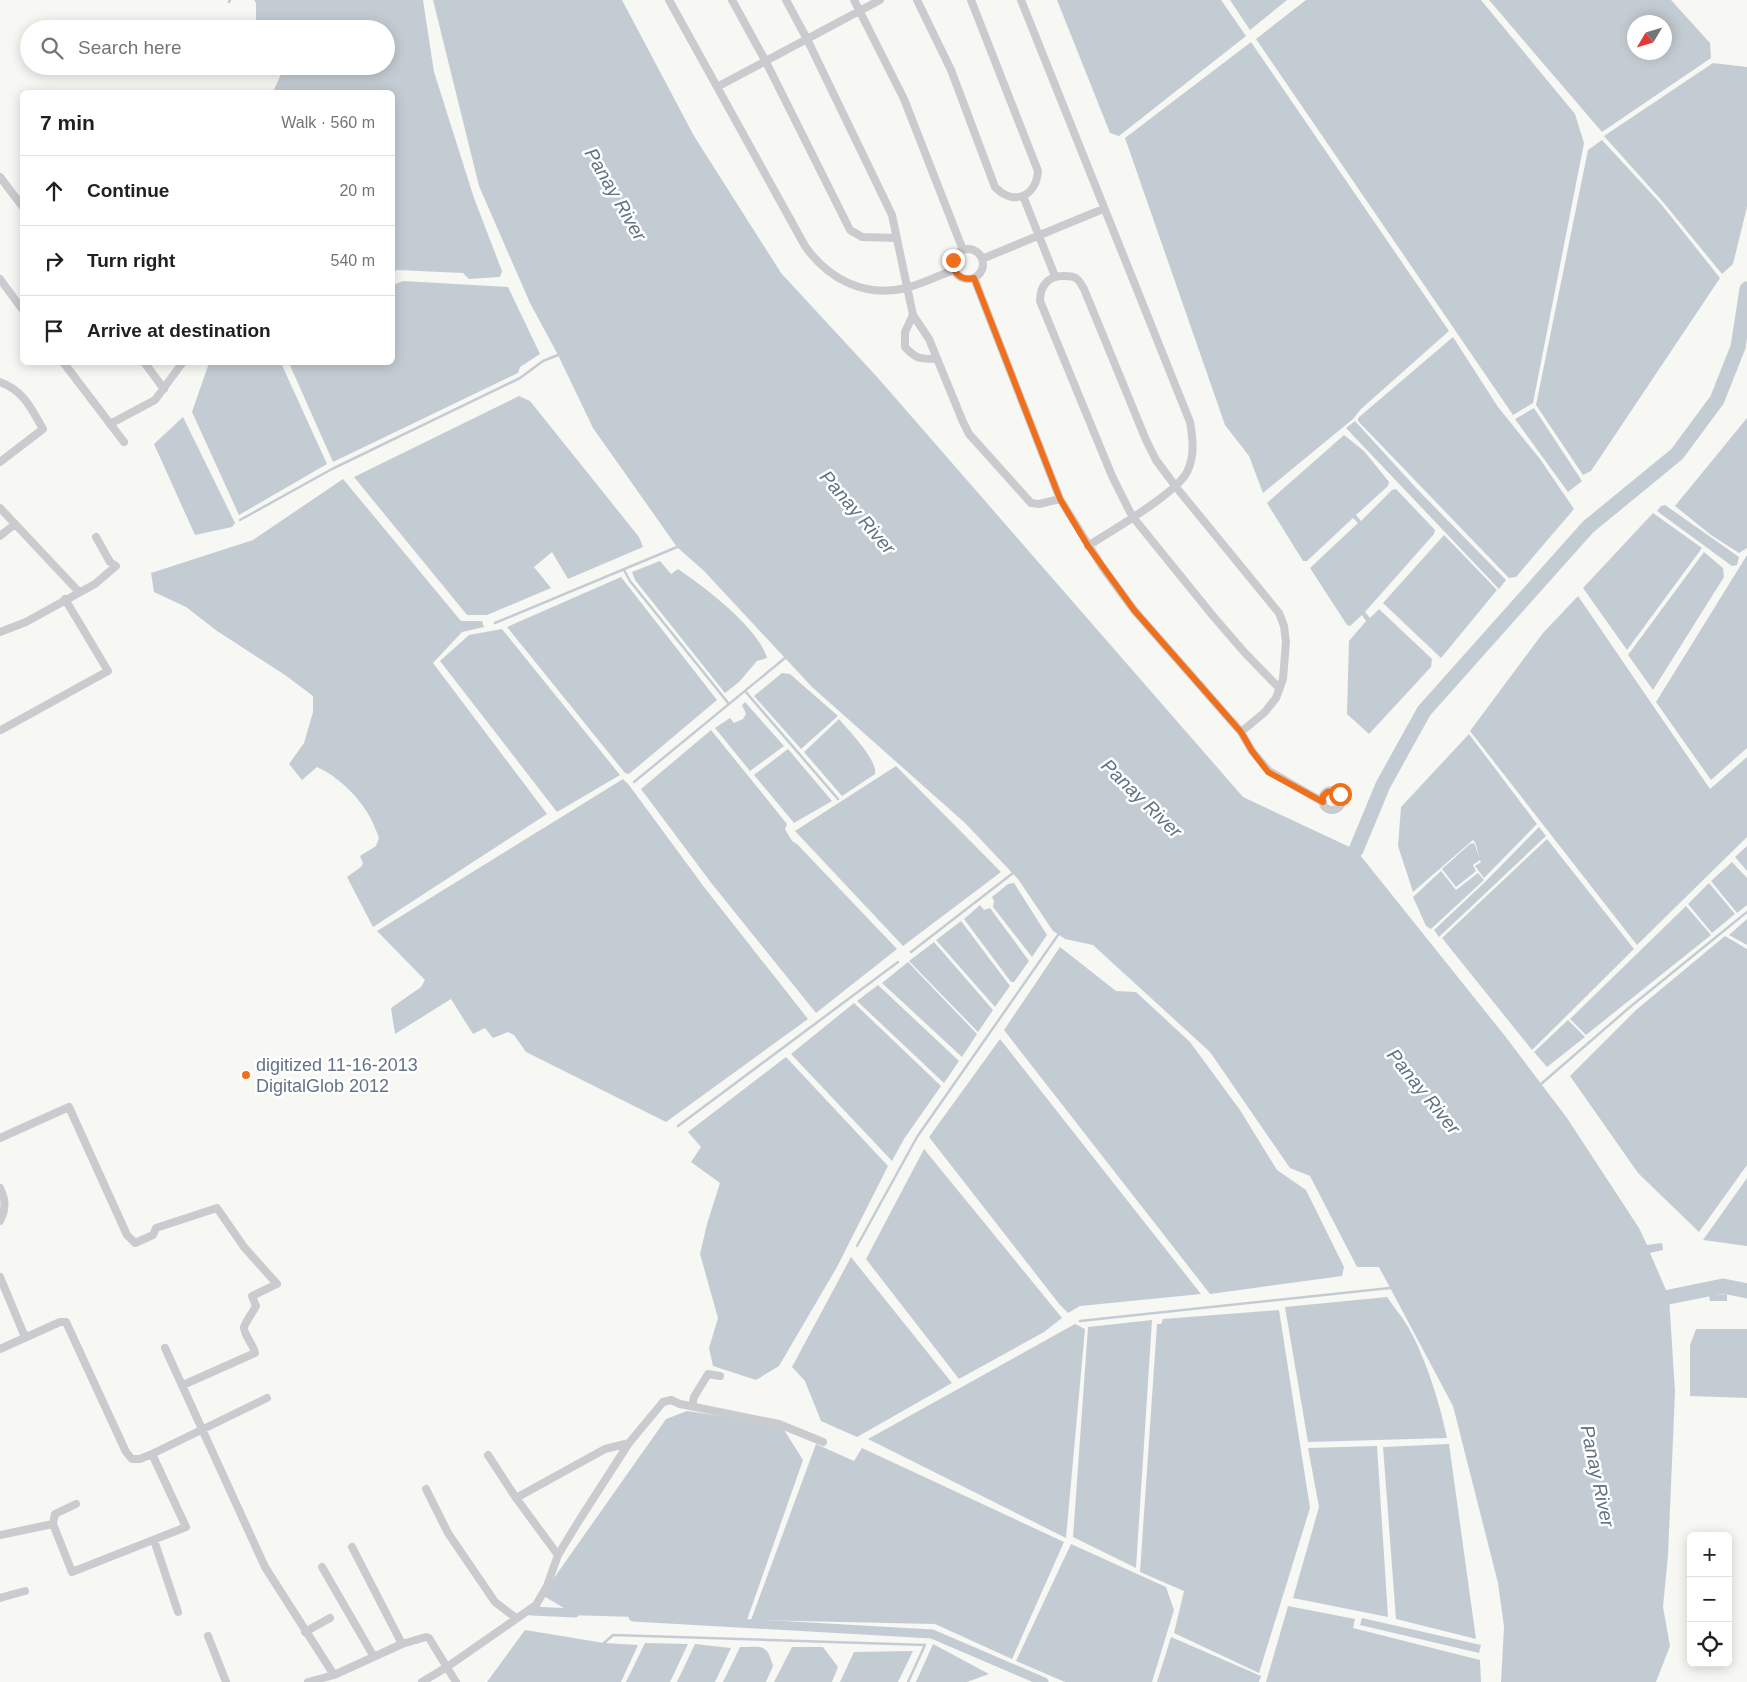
<!DOCTYPE html>
<html lang="en">
<head>
<meta charset="utf-8">
<style>
	:root { --surface:#fff; --page:#f6f6f6; --text:#202124; --muted:#757577; --line:#e0e0e0 }
	body { margin:0; font-family:Helvetica,sans-serif; background:var(--page); color:var(--text) }
	.controls { position:absolute; right:15px; bottom:15px; display:grid; overflow:hidden; border-radius:8px; box-shadow:0 2px 12px #0003 }
	.controls button { width:45px; height:45px; display:grid; place-items:center; padding:0; border:0; border-bottom:1px solid var(--line); background:var(--surface); color:var(--text); font:25px sans-serif }
	.compass { position:absolute; left:1627px; top:15px; width:45px; height:45px; border-radius:50%; background:var(--surface); box-shadow:0 2px 12px #0003; rotate:232deg }
	.stop { position:absolute; width:15px; height:15px; margin:-11px; border:4px solid #f06f1b; border-radius:50%; background:#fff }
	.stop.end { background:#f06f1b; border-color:#fff; box-shadow:0 1px 5px #0008 }
	.list { margin:0; padding:0; list-style:none }
	h2 { display:flex; justify-content:space-between; align-items:center; height:65px; margin:0; padding:0 20px; font-size:21px }
	h2 small { font-size:16px; font-weight:400; color:var(--muted) }
	.list li { display:grid; grid-template-columns:32px 1fr auto; gap:15px; align-items:center; box-sizing:border-box; height:70px; padding:0 20px; border-top:1px solid var(--line) }
	.list b { display:block; font-size:19px; white-space:nowrap }
	.list em { font-size:16px; font-style:normal; color:var(--muted) }
	.icon { flex:none; width:28px; height:28px; fill:none; stroke:currentColor; stroke-width:2; stroke-linecap:round; stroke-linejoin:round }
	.map { position:relative; flex:none; width:1747px; height:1682px; overflow:hidden }
	.search { position:absolute; background:var(--surface); box-shadow:0 2px 12px #0003; left:20px; top:20px; width:375px; height:55px; display:flex; align-items:center; gap:12px; box-sizing:border-box; padding:0 18px; border-radius:28px; color:var(--muted); font-size:19px }
	.panel { position:absolute; background:var(--surface); box-shadow:0 2px 12px #0003; left:20px; top:90px; width:375px; height:275px; border-radius:8px }
	.map>svg:first-child { display:block }
	.water { fill:#c4ccd3; fill-rule:evenodd }
	.lines { fill:none; stroke-linecap:round; stroke-linejoin:round }
	.stream { stroke:#c4ccd3; stroke-width:2.5 }
	.canal { stroke:#c4ccd3; stroke-width:9 }
	.river { stroke:#c4ccd3; stroke-width:15 }
	.street { stroke:#c9cbcf; stroke-width:8 }
	.route { stroke:#f06f1b; stroke-width:6 }
	.poi-dot { fill:#f06f1b; stroke:#fff; stroke-width:2 }
	.labels { text-anchor:middle; stroke-width:5; stroke-linejoin:round; paint-order:stroke }
	.poi-label { font-size:18px; fill:#647287; stroke:#fff; text-anchor:start }
	.water-label { font-size:19px; font-style:italic; fill:#5f7383; stroke:#fff }
</style>
</head>
<body>
<div class="map">
<svg width="1747" height="1682" viewBox="0 0 1747 1682">
	<rect width="100%" height="100%" fill="#f7f7f4"/>
	<path class="water" d="M254,0H423L434,72L474,198L502,271L500,277L469,279L463,273L397,270L393,272L392,92H273L282,72L281,66H386V29H259L256,23V3Z
		M433,0H622L694,136L781,273L878,378L1243,797L1356,850L1505,1036L1567,1118L1639,1228L1647,1245L1662,1243L1663,1250L1650,1253L1669,1297L1675,1392L1668,1555L1663,1607L1670,1646L1656,1682H1501L1504,1627L1498,1583L1453,1406L1379,1267H1357L1310,1176L1290,1168L1210,1052L1093,945L1065,939L1053,931L1018,879L965,823L812,687L704,571L677,547L593,428L558,355L530,303L479,186Z
		M1057,0H1221L1246,36L1119,136L1110,133Z
		M1230,0H1287L1250,30Z
		M1306,0H1481L1575,114L1584,143L1533,403L1513,415L1256,39Z
		M1489,0H1671L1710,43L1711,58L1602,132ZM1664,22V52H1634V22Z
		M1251,42L1449,331L1361,409L1353,419L1263,493L1249,456L1225,425L1125,138Z
		M1713,63L1747,67V207L1733,264L1722,274L1663,202L1604,136Z
		M1602,140L1661,204L1720,278L1591,471L1583,475L1536,405L1588,150Z
		M403,281L508,287L540,354L520,367L518,373L333,462L289,363L392,362L393,285Z
		M1453,337L1498,407L1540,459L1574,509L1516,577L1509,578L1358,421V418Z
		M209,363H281L327,464L239,515L192,412Z
		M519,396L530,401L639,537L643,547L568,579L552,552L534,567L551,588L487,615H467L354,477Z
		M1534,408L1582,481L1568,492L1515,419Z
		M183,417L235,523L232,527L195,535L154,444Z
		M1747,418V548L1739,553L1711,535L1675,506Z
		M1355,421L1417,489L1506,580L1499,589L1346,428Z
		M1344,435L1364,451L1389,482L1388,486L1356,515L1361,521L1392,490L1396,489L1435,530L1434,534L1365,612L1370,618L1379,609L1432,659L1431,667L1369,734L1347,714L1349,641L1366,621L1362,615L1350,626L1347,625L1310,568L1358,523L1353,518L1307,561H1303L1267,503Z
		M343,479L461,621H482L484,627L462,632L433,663L547,814L373,927L347,877L361,867L363,863L360,856L376,846L379,838C376,830 372,820 367,812C356,794 337,776 317,767L302,780L289,764L304,743L313,712V696L285,675L217,631L186,607L154,592L151,573L253,540Z
		M1665,505L1739,557L1737,565L1732,566L1657,511L1661,506Z
		M1653,513L1702,548L1627,650L1583,588Z
		M1444,535L1497,590L1441,658L1383,603Z
		M1704,552L1723,568L1724,577L1653,690L1628,655Z
		M1747,555V748L1711,780L1656,702Z
		M660,561L671,574L678,569C703,586 759,628 767,658L757,661L739,682L725,693L635,580L632,572Z
		M621,577L717,700L629,774L625,773L507,627Z
		M1578,596L1710,789L1747,757V837L1637,945L1470,731L1543,633Z
		M502,629L620,775L557,812L440,661L469,635Z
		M782,673L790,674L838,716L801,749L754,696Z
		M745,702L784,746L750,771L715,728L730,718L734,723L743,719L746,714L742,705Z
		M839,719C848,730 878,760 875,774L842,796L804,752Z
		M711,730L787,824L785,829L792,841L797,844L897,949L816,1013L712,884L641,789Z
		M1469,734L1537,824L1484,878L1475,866L1481,862L1480,860L1473,865L1476,871L1475,872L1456,887L1442,869L1470,844L1474,843L1480,859L1475,842L1473,840L1413,892L1398,846L1401,807Z
		M788,749L832,801L794,823L754,775Z
		M896,766L1001,872L903,946L795,831Z
		M623,779L629,785L704,887L808,1019L666,1122L526,1052L514,1035L508,1032L493,1038L485,1028L473,1034L451,999L395,1034L391,1008L421,987L425,980L377,931Z
		M1539,827L1546,836L1439,937L1434,930L1484,883Z
		M1547,839L1634,949L1532,1050L1442,938Z
		M1747,846V871L1735,857Z
		M1732,862L1747,878V905L1737,913L1711,881Z
		M1441,871L1456,890L1478,873L1484,880L1431,929L1426,926L1413,897Z
		M1014,883L1047,935L1032,957L993,907L994,901L992,897L1008,884Z
		M1709,883L1735,914L1712,933L1688,904Z
		M980,905L984,910L990,908L1029,961L1014,982H1011L964,919Z
		M1686,906L1711,935L1586,1035L1570,1019Z
		M1747,919V945L1729,935Z
		M961,921L1010,986L995,1007L936,940Z
		M1725,936L1747,949V1165L1699,1232L1638,1173L1570,1076L1636,1010Z
		M934,942L993,1010L978,1032L909,961Z
		M1060,947L1116,991L1136,992L1190,1042L1240,1110L1277,1170L1306,1190L1344,1267L1342,1276L1210,1294L1004,1030Z
		M908,962L977,1034L962,1057L882,983Z
		M878,985L959,1061L944,1083L857,1001Z
		M854,1003L941,1086L904,1139L892,1161L791,1054Z
		M1568,1020L1585,1037L1547,1067L1534,1052Z
		M1000,1039L1201,1294L1080,1306L1068,1313L1060,1305L929,1137Z
		M786,1057L888,1166L837,1267L779,1366L756,1380L713,1366L709,1348L718,1318L700,1254L707,1224L720,1183L691,1162L701,1147L688,1132Z
		M924,1149L1062,1318L1044,1332L959,1379L866,1259Z
		M1747,1178V1246L1703,1240Z
		M851,1257L952,1383L857,1437L821,1421L805,1381L792,1367Z
		M1727,1294V1301H1710L1709,1295Z
		M1387,1297C1393,1306 1400,1314 1405,1322C1424,1352 1440,1403 1447,1438L1308,1442L1285,1307Z
		M1279,1310L1310,1508L1259,1673L1174,1633L1184,1591L1140,1572L1157,1324H1161L1163,1319Z
		M1152,1320L1136,1568L1073,1537L1088,1327Z
		M1075,1324L1085,1329L1066,1538L868,1439Z
		M1696,1329H1747V1398L1690,1396V1345Z
		M687,1411L781,1425L803,1460L747,1620L565,1615L564,1608L542,1595L666,1419Z
		M816,1444L854,1461L862,1448L1064,1542L1012,1659L935,1624L751,1620Z
		M1449,1444L1476,1639L1396,1619L1383,1447Z
		M1377,1446L1388,1617L1293,1598L1319,1507L1308,1448Z
		M1071,1544L1166,1587L1174,1610L1152,1682H1065L1016,1661Z
		M1288,1606L1355,1619L1353,1628L1480,1660L1481,1682H1266Z
		M1362,1618L1481,1645L1479,1653L1360,1625Z
		M525,1630L604,1643L638,1645L621,1682H487Z
		M1171,1637L1261,1676L1259,1682H1157Z
		M645,1643L688,1644L670,1682H626Z
		M695,1644L731,1648L715,1682H677Z
		M933,1644L989,1674L967,1682H916Z
		M740,1647C762,1647 767,1643 773,1666L766,1682H723Z
		M792,1647H823L838,1667L832,1682H774Z
		M913,1651L898,1682H840L854,1652Z"/>
	<g class="lines">
		<path class="stream" d="M229,2L230,0
			M240,520L332,469L520,378L543,361L558,355
			M624,570L630,581L729,704
			M495,623L677,547
			M745,691L838,799
			M634,782L785,658
			M911,952L1013,873
			M1541,1084L1630,1007L1747,912
			M678,1126L898,962
			M857,1246L917,1137L1058,935
			M1080,1321L1390,1288
			M604,1643L613,1635L925,1645L908,1682"/>
		<path class="canal" d="M531,1611L575,1613
			M633,1617L932,1634L1044,1682"/>
		<path class="river" d="M1356,850L1383,785L1424,711L1588,527L1677,454L1717,400L1738,347L1747,289
			M1669,1297L1723,1286L1747,1291"/>
		<path class="street" d="M669,0L805,246C828,279 865,298 906,288C922,284 938,276 953,270
			M732,0L766,62L850,230L862,237L897,238
			M786,0L807,39L892,215L913,315L929,339L963,422L969,434L978,444L1031,503L1039,504L1060,499
			M854,0L904,99L963,250
			M917,0L951,70L995,187C1013,206 1036,197 1038,171L971,0
			M1021,0L1190,422C1193,439 1195,456 1187,472C1177,493 1111,531 1088,546
			M717,87L880,0
			M0,177L22,206
			M1023,196L1055,276
			M953 264a15 15 0 1 1 30 0a15 15 0 1 1-30 0Z
			M982,259L1103,209
			M974,278L1060,499L1103,568L1134,610L1241,732L1252,751L1269,771L1323,802
			M0,279L22,309
			M913,315L905,332V347C916,359 920,359 936,359
			M63,362L124,442
			M144,362L164,389
			M0,382C24,391 31,408 43,429L0,462
			M110,424L155,400L183,362
			M0,508L79,592
			M0,536L15,524
			M0,632L26,622L95,584L116,566L110,562L96,537
			M1,730L108,671L65,599
			M1241,732L1265,712L1276,698L1283,679L1286,642L1284,626L1279,613L1176,487L1156,460L1146,440L1084,289C1082,286 1080,281 1077,279C1074,276 1069,276 1065,276C1049,275 1040,285 1040,301L1112,476L1132,516L1213,616L1245,653L1279,688
			M1322 800a10 10 0 1 1 20 0a10 10 0 1 1-20 0Z
			M0,1138L69,1107L127,1235L135,1243L153,1235L156,1228L217,1208L244,1247L277,1284L252,1296L256,1306C253,1312 246,1321 244,1327C243,1333 254,1346 255,1353L183,1385
			M0,1188C6,1200 6,1209 0,1221
			M0,1277L25,1337
			M165,1348L265,1567L334,1675
			M0,1349L60,1322H66L126,1452L132,1459H140L152,1454L267,1398
			M692,1406L694,1397L708,1374L720,1376
			M488,1455L516,1498L558,1555
			M426,1489L448,1533L495,1602L516,1618
			M516,1498L605,1449L629,1443
			M76,1504L55,1514L53,1524L72,1572L186,1527L152,1454
			M0,1535L53,1524
			M154,1540L178,1612
			M352,1547L402,1644
			M322,1567L374,1657
			M0,1598L25,1591
			M305,1632L330,1618
			M208,1636L226,1682
			M308,1682L334,1675L402,1644L426,1637L429,1638L456,1682
			M422,1682L447,1667L536,1605L547,1586L558,1555L580,1519L629,1443L663,1402L671,1400L680,1404L779,1424L823,1442"/>
	</g>
	<g class="lines">
		<path class="route" d="M953,260C952,273 961,281 974,278L1060,499L1088,546L1134,610L1241,732L1252,751L1268,772L1323,802V796L1327,792L1335,791L1340,794"/>
	</g>
	<circle class="poi-dot" cx="246" cy="1075" r="5"/>
	<g class="labels">
		<g class="poi-label">
			<text x="256" y="1071">digitized 11-16-2013<tspan x="256" dy="21">DigitalGlob 2012</tspan></text>
		</g>
		<g class="water-label">
			<text transform="translate(616 194) rotate(60)" y="7">Panay River</text>
			<text transform="translate(858 512) rotate(49)" y="7">Panay River</text>
			<text transform="translate(1142 798) rotate(44)" y="7">Panay River</text>
			<text transform="translate(1424 1091) rotate(51)" y="7">Panay River</text>
			<text transform="translate(1598 1476) rotate(78)" y="7">Panay River</text>
		</g>
	</g>
</svg>
<div class="controls">
<button>+</button>
<button>−</button>
<button><svg class="icon" aria-label="locate" viewBox="0 0 24 24"><circle cx="12" cy="12" r="6"/><path d="M12 2v4M12 18v4M2 12h4M18 12h4"/></svg></button>
</div>
<svg class="compass" viewBox="-18 -18 36 36"><path d="M0-13l5 13h-10z" fill="#e53935"/><path d="M0 13l5-13h-10z" fill="#757577"/></svg>
<div class="stop" style="left:1340px;top:794px"></div>
<div class="stop end" style="left:953px;top:260px"></div>
<div class="search"><svg class="icon" aria-label="search" viewBox="0 0 24 24"><circle cx="10" cy="10" r="6"/><path d="M15 15l6 6"/></svg>Search here</div>
<section class="panel">
<h2>7 min<small>Walk · 560 m</small></h2>
<ul class="list">
<li><svg class="icon" aria-label="ahead" viewBox="0 0 24 24"><path d="M12 20V5M6 11l6-6 6 6"/></svg><div><b>Continue</b></div><em>20 m</em></li>
<li><svg class="icon" aria-label="right" viewBox="0 0 24 24"><path d="M7 20v-9h11M14 6l5 5-5 5"/></svg><div><b>Turn right</b></div><em>540 m</em></li>
<li><svg class="icon" aria-label="arrive" viewBox="0 0 24 24"><path d="M6 21V4h12l-3 4 3 4H6"/></svg><div><b>Arrive at destination</b></div></li>
</ul>
</section>
</div>
</body>
</html>
